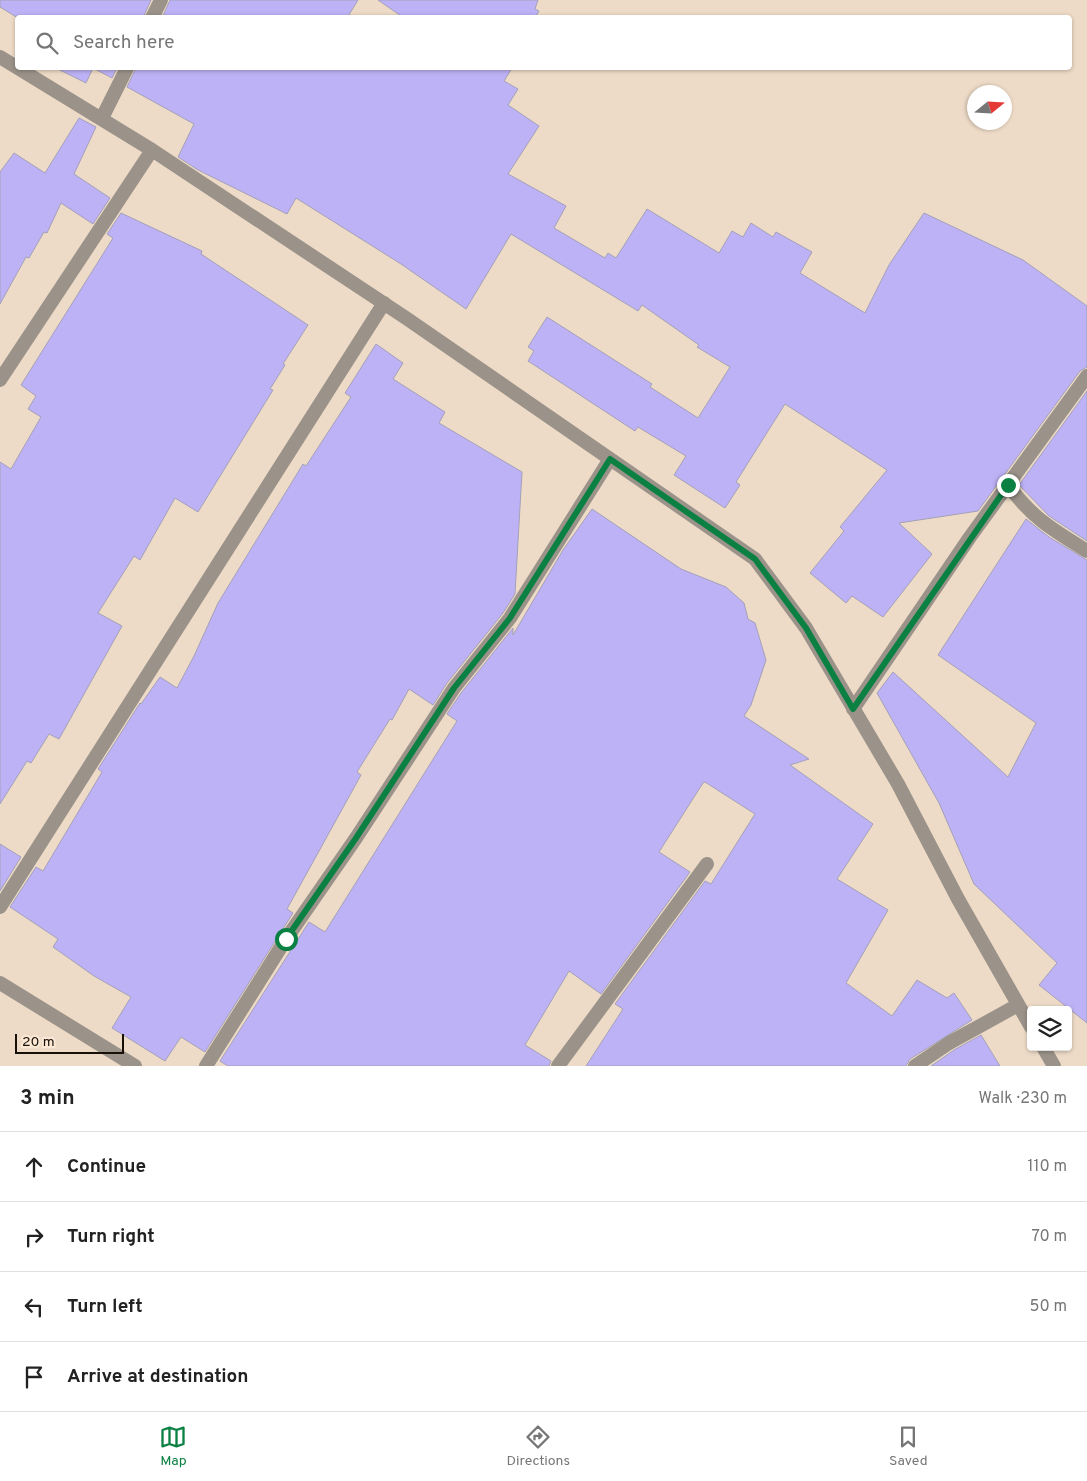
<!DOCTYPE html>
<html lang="en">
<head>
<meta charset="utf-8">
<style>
	:root { --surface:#fff; --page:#f2f2f2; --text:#222; --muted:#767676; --line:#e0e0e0; --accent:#0b8043 }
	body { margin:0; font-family:Overpass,sans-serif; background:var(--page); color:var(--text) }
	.controls { position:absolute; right:15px; bottom:15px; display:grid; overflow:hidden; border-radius:5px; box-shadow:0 1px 4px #0004 }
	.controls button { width:45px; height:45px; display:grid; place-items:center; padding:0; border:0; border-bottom:1px solid var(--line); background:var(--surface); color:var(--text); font:25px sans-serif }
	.compass { position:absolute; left:967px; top:85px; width:45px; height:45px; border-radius:50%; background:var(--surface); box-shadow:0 1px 4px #0004; rotate:72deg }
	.scale { position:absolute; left:15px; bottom:12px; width:109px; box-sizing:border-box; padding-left:5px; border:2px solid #171009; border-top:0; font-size:14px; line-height:18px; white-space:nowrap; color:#171009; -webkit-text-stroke:4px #fce8d4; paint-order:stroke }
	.stop { position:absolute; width:15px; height:15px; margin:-11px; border:4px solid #0b8043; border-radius:50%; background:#fff }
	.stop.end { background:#0b8043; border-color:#fff; box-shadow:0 1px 5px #0008 }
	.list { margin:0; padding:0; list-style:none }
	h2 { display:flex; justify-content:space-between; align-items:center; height:65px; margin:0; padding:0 20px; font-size:21px }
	h2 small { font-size:16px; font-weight:400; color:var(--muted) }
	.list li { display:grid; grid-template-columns:32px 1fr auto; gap:15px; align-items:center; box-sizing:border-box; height:70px; padding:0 20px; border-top:1px solid var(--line) }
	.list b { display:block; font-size:19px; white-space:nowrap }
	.list em { font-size:16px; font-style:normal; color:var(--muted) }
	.icon { flex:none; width:28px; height:28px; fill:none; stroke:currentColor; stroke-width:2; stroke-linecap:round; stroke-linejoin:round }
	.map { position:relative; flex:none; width:1087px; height:1066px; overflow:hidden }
	.search { position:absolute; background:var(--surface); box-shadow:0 1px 4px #0004; left:15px; right:15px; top:15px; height:55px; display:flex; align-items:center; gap:12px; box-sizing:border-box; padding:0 18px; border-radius:5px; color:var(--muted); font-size:19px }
	.sheet { height:345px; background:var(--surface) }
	nav { display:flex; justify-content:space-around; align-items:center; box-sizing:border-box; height:70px; border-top:1px solid var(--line); background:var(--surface); font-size:14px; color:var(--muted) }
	nav a { display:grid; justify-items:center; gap:2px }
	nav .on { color:var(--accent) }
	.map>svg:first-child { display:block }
	.building { fill:#beb2f6; stroke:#a3a0b8 }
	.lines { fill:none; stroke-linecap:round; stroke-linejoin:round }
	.minor { stroke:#9b938a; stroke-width:14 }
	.route { stroke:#0b8043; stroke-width:6 }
</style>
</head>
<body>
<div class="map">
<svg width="1087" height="1066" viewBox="0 0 1087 1066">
	<rect width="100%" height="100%" fill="#eedbc7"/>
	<path class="building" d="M0,0H151L143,18H18L0,7Z
		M170,0H358L347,18H162Z
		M378,0H538L535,9L539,11L535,18H404Z
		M56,68H93L86,83Z
		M93,68H117L112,78Z
		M136,68H512L504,81L518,89L508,105L539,126L508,174L566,206L554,228L605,258L608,253L616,258L647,209L719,253L732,231L743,237L751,223L773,237L776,232L812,252L800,273L865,313L889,265L924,213L1023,260L1087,306V367L1080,371L978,511L899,523L932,554L883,617L852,596L846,603L810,573L844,531L840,527L887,470L785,404L736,482L740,485L725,508L674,475L686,456L638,427L635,431L528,361L534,351L528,347L547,317L652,384L650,387L698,418L730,367L697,347L699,345L642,305L638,311L511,234L466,309L401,264L296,198L287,214L198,170L178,157L194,124L127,87Z
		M79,118L96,127L74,174L110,198L93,224L61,203L47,233L44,232L29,258L26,257L0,304V172L14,153L45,173Z
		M121,213L202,251L201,254L308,325L283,364L285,365L270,389L273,390L198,512L175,498L140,560L134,556L98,613L122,626L59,739L49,734L31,763L27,761L0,804V462L11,469L41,417L28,409L36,396L21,385L113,238L107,234Z
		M376,344L403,363L393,379L445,412L439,423L522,472L515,594L503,613L447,683L433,705L409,689L392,720L390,719L357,772L361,775L287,909L293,913L205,1052L181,1037L165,1061L112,1028L131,997L94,976L53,947L58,939L10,907L36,867L43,871L102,772L98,769L140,703L141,704L160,677L177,688L194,656L218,603L303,464L306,466L351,397L345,393Z
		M1087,391V541L1049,516L1019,485Z
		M592,509L681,569L726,587L744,603L748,619L755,623L766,660L751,705L744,716L809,759L790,765L873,824L837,879L888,910L846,983L892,1016L917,980L947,998L954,993L972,1020L910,1059L906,1066H586L623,1009L615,1004L705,881L711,884L755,814L705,782L703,783L659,852L690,872L601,994L569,971L525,1045L551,1061L549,1066H228L220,1061L309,922L325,932L457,721L447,714L461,693L513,628V635L563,550Z
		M1026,519L1049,537L1087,560V1023L1039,985L1057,963L974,884L939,803L877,693L893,672L1008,777L1036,723L938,655Z
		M0,844L21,857L0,891Z
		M981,1035L1000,1066H931L954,1050Z"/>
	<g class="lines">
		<path class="minor" d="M152,18L161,0
			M0,57L152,150L406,318L755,559L806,628L898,784L958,899L1031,1027
			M102,118L127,68
			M0,380L152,150
			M1008,485C1032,518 1053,530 1087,551
			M853,709L970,537L1087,376
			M0,907L384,303
			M0,983L135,1066
			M1043,1047L1054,1066
			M206,1066L286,939L356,838L454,688L510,618L610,459
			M558,1066L707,864
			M915,1066L949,1043L1018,1005"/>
	</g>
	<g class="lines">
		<path class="route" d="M286,939L356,838L454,688L510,618L610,459L755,559L806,628L853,709L1008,485"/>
	</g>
</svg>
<div class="controls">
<button><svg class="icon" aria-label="layers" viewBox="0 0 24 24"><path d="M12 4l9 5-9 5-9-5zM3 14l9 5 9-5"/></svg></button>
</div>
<svg class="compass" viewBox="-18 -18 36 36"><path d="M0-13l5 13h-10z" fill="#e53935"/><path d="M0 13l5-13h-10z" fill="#767676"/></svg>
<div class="scale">20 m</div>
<div class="stop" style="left:286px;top:939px"></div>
<div class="stop end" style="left:1008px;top:485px"></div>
<div class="search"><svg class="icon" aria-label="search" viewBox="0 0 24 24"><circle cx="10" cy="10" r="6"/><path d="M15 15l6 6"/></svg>Search here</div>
</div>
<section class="sheet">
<h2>3 min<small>Walk · 230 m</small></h2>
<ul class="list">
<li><svg class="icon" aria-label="ahead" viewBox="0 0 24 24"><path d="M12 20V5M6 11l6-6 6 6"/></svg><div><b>Continue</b></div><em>110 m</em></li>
<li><svg class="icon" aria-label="right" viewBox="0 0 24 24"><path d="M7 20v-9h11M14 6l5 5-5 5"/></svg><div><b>Turn right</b></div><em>70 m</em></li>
<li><svg class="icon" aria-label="left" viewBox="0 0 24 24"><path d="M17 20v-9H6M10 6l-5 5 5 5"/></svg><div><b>Turn left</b></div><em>50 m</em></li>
<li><svg class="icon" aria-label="arrive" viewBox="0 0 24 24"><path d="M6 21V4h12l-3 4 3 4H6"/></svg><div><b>Arrive at destination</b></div></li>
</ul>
</section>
<nav>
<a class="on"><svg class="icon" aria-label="map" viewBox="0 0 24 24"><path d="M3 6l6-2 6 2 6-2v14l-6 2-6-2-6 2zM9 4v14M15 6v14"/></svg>Map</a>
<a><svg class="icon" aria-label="directions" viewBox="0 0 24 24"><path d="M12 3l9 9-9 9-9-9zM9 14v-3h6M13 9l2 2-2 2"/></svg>Directions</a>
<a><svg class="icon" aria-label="saved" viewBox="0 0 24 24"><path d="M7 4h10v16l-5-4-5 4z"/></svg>Saved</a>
</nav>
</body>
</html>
